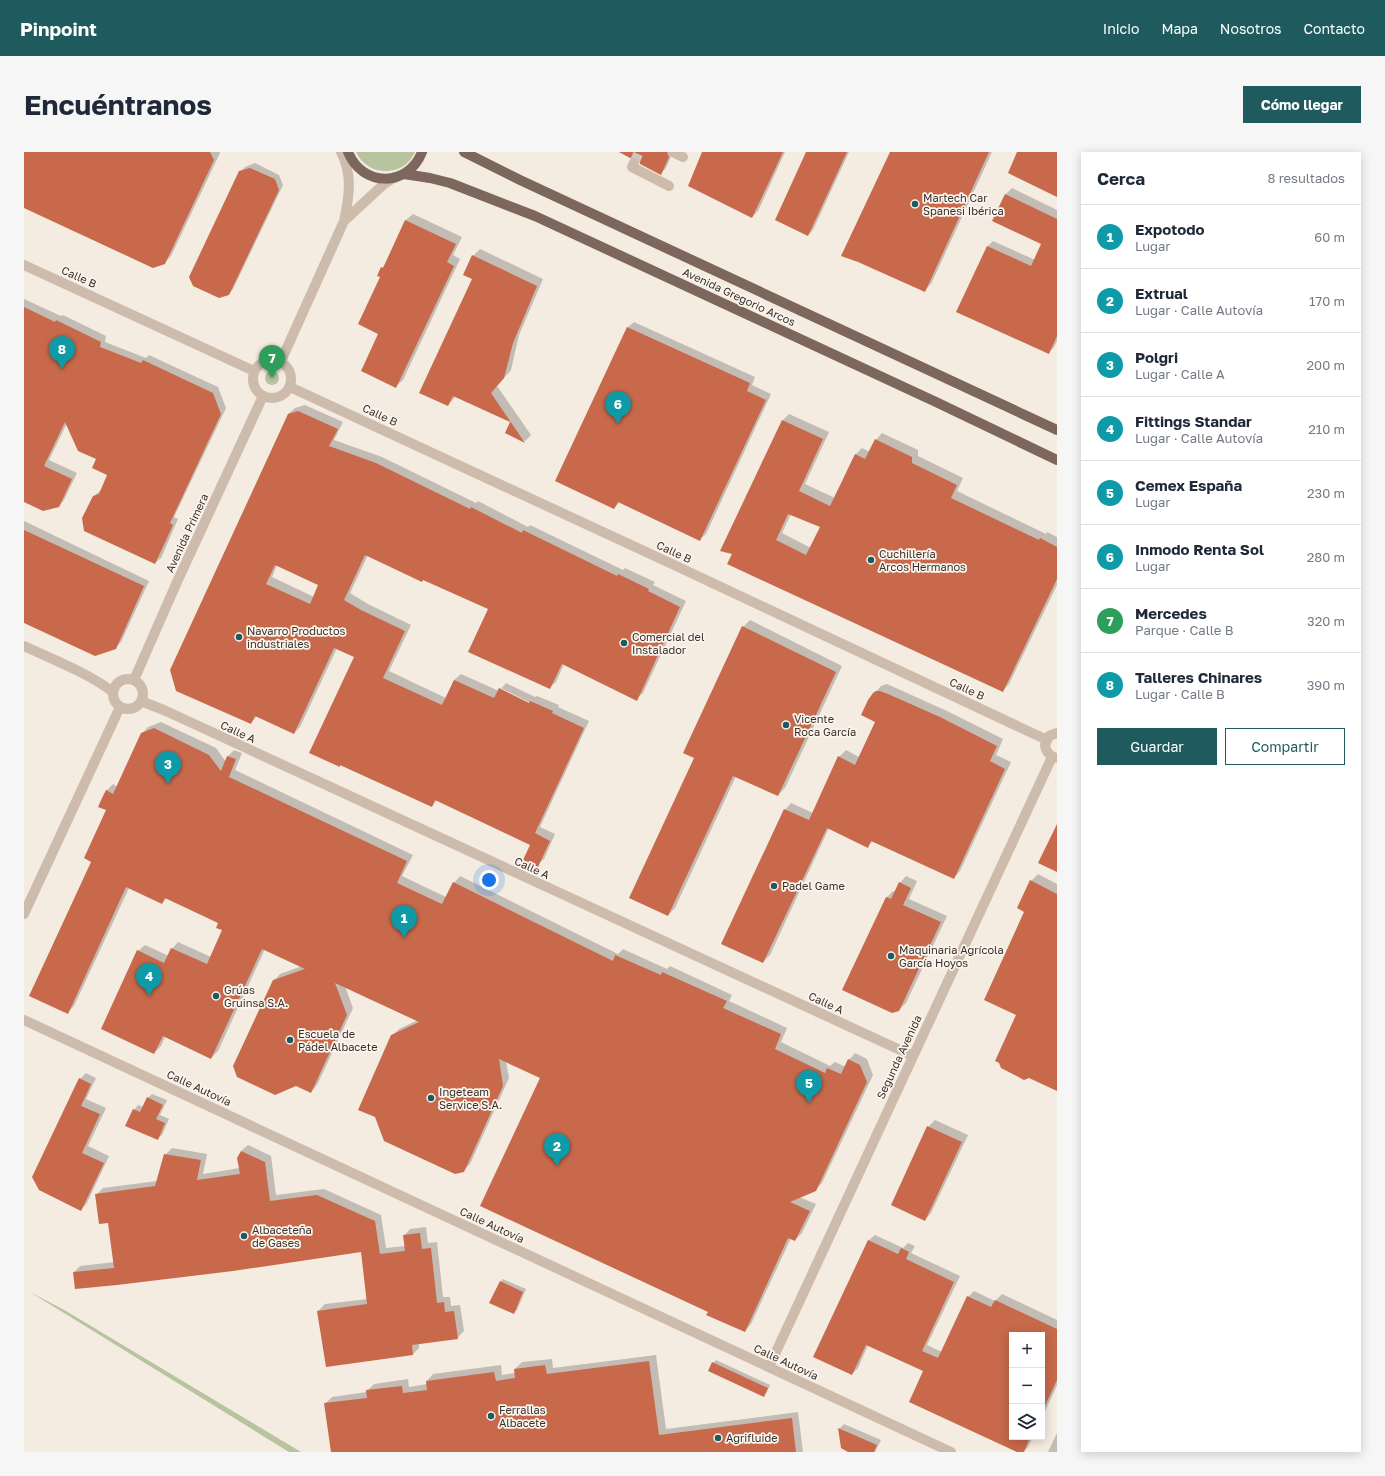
<!DOCTYPE html>
<html lang="es">
<head>
<meta charset="utf-8">
<style>
	:root { --surface:#fff; --page:#f6f6f7; --text:#1f2937; --muted:#747a83; --line:#e0e1e3; --accent:#1f5a5e }
	body { margin:0; font-family:"Golos Text",sans-serif; background:var(--page); color:var(--text) }
	.controls { position:absolute; right:12px; bottom:12px; display:grid; overflow:hidden; border-radius:0px; box-shadow:0 2px 10px #0003 }
	.controls button { width:36px; height:36px; display:grid; place-items:center; padding:0; border:0; border-bottom:1px solid var(--line); background:var(--surface); color:var(--text); font:20px sans-serif }
	.you { position:absolute; left:465px; top:728px; width:14px; height:14px; margin:-10px; border:3px solid #fff; border-radius:50%; background:#1a73e8; box-shadow:0 0 0 6px #1a73e833 }
	.badge { display:grid; place-items:center; width:26px; height:26px; border-radius:50%; background:var(--accent); color:#fff; font-size:13px; font-weight:700 }
	.pin { position:absolute; translate:-50% -33px; filter:drop-shadow(0 1px 2px #0008) }
	.pin::after { content:''; position:absolute; top:21px; width:14px; height:12px; background:inherit; clip-path:polygon(0 0,100% 0,50% 100%) }
	.list { margin:0; padding:0; list-style:none }
	h2 { display:flex; justify-content:space-between; align-items:center; height:52px; margin:0; padding:0 16px; font-size:17px }
	h2 small { font-size:13px; font-weight:400; color:var(--muted) }
	.list li { display:grid; grid-template-columns:26px 1fr auto; gap:12px; align-items:center; box-sizing:border-box; height:64px; padding:0 16px; border-top:1px solid var(--line) }
	.list b { display:block; font-size:15px; white-space:nowrap }
	.list p { margin:0; font-size:13px; white-space:nowrap; color:var(--muted) }
	.list em { font-size:13px; font-style:normal; color:var(--muted) }
	.actions { display:flex; gap:8px; padding:12px 16px }
	.actions a { flex:1; padding:9px 0; border:1px solid var(--accent); border-radius:0px; text-align:center; font-size:14px; color:var(--accent) }
	.actions .main { background:var(--accent); color:#fff }
	.icon { flex:none; width:22px; height:22px; fill:none; stroke:currentColor; stroke-width:2; stroke-linecap:round; stroke-linejoin:round }
	.map { position:relative; flex:none; width:1033px; height:1300px; overflow:hidden; border-radius:0px }
	header { display:flex; align-items:center; gap:24px; box-sizing:border-box; height:56px; padding:0 20px; background:var(--accent); color:#fff }
	header strong { font-size:19px }
	nav { display:flex; gap:22px; margin-inline-start:auto; font-size:14px }
	.intro { display:flex; align-items:center; justify-content:space-between; box-sizing:border-box; height:96px; padding:0 24px }
	h1 { margin:0; font-size:28px }
	.button { padding:10px 18px; border-radius:0px; background:var(--accent); color:#fff; font-size:14px; font-weight:700 }
	main { display:flex; gap:24px; padding:0 24px }
	aside { flex:1; background:var(--surface); border-radius:0px; box-shadow:0 2px 10px #0003 }
	.map>svg:first-child { display:block }
	.green { fill:#b8c4a0 }
	.shadow { fill:#0003; fill-rule:evenodd }
	.building { fill:#c8694b; fill-rule:evenodd }
	.lines { fill:none; stroke-linecap:round; stroke-linejoin:round }
	.street-tunnel { stroke:#cfc6bd; stroke-width:10; stroke-dasharray:10 5; stroke-linecap:butt }
	.street { stroke:#cdbbac; stroke-width:10 }
	.primary { stroke:#7d675c; stroke-width:10 }
	.poi-dot { fill:#1f5a5e; stroke:#fbf5ee; stroke-width:1.5 }
	.labels { text-anchor:middle; stroke-width:3.5; stroke-linejoin:round; paint-order:stroke }
	.poi-label { font-size:11px; fill:#3b302b; stroke:#fbf5ee; text-anchor:start }
	.street-label { font-size:11px; fill:#3b302b; stroke:#fbf5ee }
</style>
</head>
<body>
<header>
<strong>Pinpoint</strong>
<nav><a>Inicio</a><a>Mapa</a><a>Nosotros</a><a>Contacto</a></nav>
</header>
<div class="intro"><h1>Encuéntranos</h1><a class="button">Cómo llegar</a></div>
<main>
<div class="map">
<svg width="1033" height="1300" viewBox="0 0 1033 1300">
	<rect width="100%" height="100%" fill="#f4ebe1"/>
	<path class="green" d="M332,0H391C380,26 343,25 332,0Z
		M241 226a7 7 0 1 1 14 0a7 7 0 1 1-14 0Z
		M6,1140L42,1159L277,1300H265Z"/>
	<path class="shadow" d="M0,0H196V1L147,104L140,111L0,55Z
		M608,0H649L642,16L637,21Z
		M680,0H761L734,59L728,65Z
		M783,0H825L789,78L784,83Z
		M867,0H968L907,132L900,139Z
		M231,11L255,23L259,33L209,137L205,142L216,20L221,15Z
		M988,36L1033,58V189L1030,195L1024,201L963,95L969,89L1011,108L1018,91L982,42Z
		M389,62L438,85L429,103L436,107L379,228L372,234L356,181L358,116L362,112L382,68Z
		M456,97L519,127L495,183L487,218L473,234L507,283L501,289L482,281L487,269L432,244L424,253L449,127V104Z
		M0,147L37,164L39,163L82,184L81,190L122,206L125,203L194,235L202,256L150,365L154,367L137,406L131,411L70,344L77,338L84,323L74,307L43,271L25,308L53,321L40,348L35,354L0,349Z
		M610,170L731,225L728,233L747,242L682,382L676,387L596,350L590,356L604,175Z
		M281,253L319,270L310,288L358,305L452,351L454,349L504,375L506,373L599,418L601,416L631,430L629,433L662,449L619,541L612,547L540,512L532,530L525,536L465,456L344,403L326,441L344,452L387,473L365,519L422,546L430,528L437,522L475,539L482,531L511,545L513,544L535,553L534,555L565,569L516,675L531,682L520,707L513,713L507,692L413,648L408,654L317,613L315,614L331,504L313,496L276,575L270,581L233,564L227,571L153,538L264,262L271,256ZM253,413L296,433L290,445L248,425ZM477,536L510,553L509,555L477,538Z
		M765,262L805,280L781,332L811,346L831,303L838,296L846,300L852,288L858,281L894,298V304L939,326L933,339L1022,382L1023,380L1033,385V433L985,532L978,539L705,412L758,269ZM767,362L797,374L787,396L758,381Z
		M0,369L125,429L97,490L91,496L0,470Z
		M726,468L818,514L761,636L754,643L712,624L651,756L644,763L671,605L719,475Z
		M863,532L923,559L979,587L972,603L987,610L936,719L930,726L849,689L844,694L805,676L746,803L739,810L761,658L767,651L789,661L815,605L822,598L835,605L852,569L850,542L857,534Z
		M137,570L192,596L202,610L204,604L210,598L218,601L211,618L389,703L378,724L422,745L430,731L436,724L594,802L599,797L643,817L646,814L708,843L705,849L763,876L757,890L806,914L811,910L822,915L825,908L831,901L843,907L849,923L798,1031L791,1038L775,1045L792,1052L778,1081L771,1088L767,1086L727,1172L721,1179L685,1160L517,925L482,909L485,926L446,1012L439,1019L368,884L375,877L394,868L321,834L329,856L293,933L287,940L250,829L256,822L278,814L241,797L194,899L187,906L141,885L137,894L130,901L114,799L121,793L145,804L148,797L154,790L187,805L199,778L196,770L143,746L138,751L105,736L50,854L44,860L69,709L83,658L82,639L89,632L94,635L118,582L124,575Z
		M1014,722L1033,732V938L1005,925L994,863L1001,759L1007,729Z
		M882,724L893,729L885,747L923,764L882,851L875,858L863,745L869,739L871,740L876,731Z
		M62,921L72,926L62,947L82,956L64,994L85,1004L63,1051L57,1058L56,927Z
		M128,942L143,948L136,963L145,967L138,983L133,987L110,958L114,953L120,955L124,946Z
		M911,968L944,983L907,1061L901,1068L904,975Z
		M224,993L247,1004L252,1043L300,1037L357,1063L362,1096L381,1094L380,1084L386,1077L402,1075L404,1091L413,1090L419,1145H426L427,1154L436,1153L440,1179L433,1186L395,1191V1196L389,1202L303,1214L294,1159L301,1152L344,1147L338,1099L50,1120L56,1114L91,1110L85,1070L72,1043L79,1036L133,1029L141,1003L148,996L183,1002L179,1022L216,1016L217,999Z
		M851,1083L879,1096L884,1091L891,1094L887,1101L936,1124L903,1193L918,1200L944,1145L950,1139L971,1149L978,1142L1033,1168V1233L1018,1266V1183H988V1285H1009L1004,1295L999,1300H995L901,1218L844,1193L834,1216L828,1222L844,1089Z
		M479,1127L502,1137L493,1158L489,1161L476,1130Z
		M632,1203L642,1277L774,1260L779,1300H308L301,1252L308,1245L343,1240V1239L350,1232L384,1227L385,1235L403,1232V1229L409,1222L477,1213L478,1223L491,1221V1217L498,1210L528,1207L529,1216Z
		M692,1208L746,1233L743,1240L740,1243L689,1211Z
		M820,1272L857,1288L851,1300H827L815,1277Z
		M1033,1281V1300H1024Z"/>
	<path class="building" d="M0,0H186L190,8L141,112L129,116L0,56Z
		M595,0H643L645,5L637,23L616,12V8L613,5L606,6Z
		M678,0H759L728,66L664,34Z
		M782,0H823L784,84L751,68Z
		M866,0H965L901,140L834,110L817,104Z
		M993,0H1033V45L984,21Z
		M226,16L251,27L255,38L205,143L195,146L169,134L165,125L215,19Z
		M981,42L1033,67V184L1025,202L932,160L963,94L1007,114L1017,92L968,69Z
		M381,68L432,92L423,110L430,114L372,236L337,219L354,182L334,172L356,125L353,124L357,115L359,116Z
		M448,103L513,134L489,191L480,226L467,241L501,291L481,281L486,270L429,244L424,254L395,241L448,127L439,123Z
		M0,155L31,170L32,168L77,190L76,195L117,211L119,208L189,241L197,262L146,371L149,373L131,412L60,379L58,366L69,344L75,342L83,323L68,316L72,307L54,299L41,270L20,314L48,327L35,355L19,359L0,350Z
		M603,175L726,231L723,239L742,248L676,389L594,350L590,357L531,329Z
		M274,259L314,277L305,294L352,311L446,357L447,355L498,381L499,378L593,424L594,422L625,437L624,439L656,455L613,549L538,512L526,537L444,500L464,457L399,428L398,430L341,403L320,448L337,458L381,479L359,526L418,553L430,528L470,546L475,536L505,551L506,549L529,559L528,561L560,576L511,681L526,689L514,715L499,708L506,693L411,648L408,655L316,613V615L285,601L330,505L310,496L270,582L231,564L227,572L152,539L146,518L264,262ZM251,413L294,433L286,452L242,432Z
		M758,268L799,287L775,339L806,354L831,302L841,307L851,287L888,305V311L933,333L927,346L1015,388L1016,386L1033,395V427L979,540L703,412L708,402L696,399ZM764,362L796,375L782,403L752,388Z
		M0,378L120,434L92,497L71,504L0,471Z
		M718,474L812,520L754,644L709,624L644,764L605,746L670,606L659,601Z
		M852,539H856L864,542L916,565L973,594L966,609L981,617L930,727L847,689L844,696L803,676L739,811L697,792L760,657L785,668L814,604L831,613L851,570L837,563L844,548L849,541Z
		M130,576L185,603L197,619L203,604L212,607L205,625L383,709L373,731L418,752L429,730L589,809L591,803L637,823L638,820L703,849L699,856L757,882L751,897L801,921L803,916L817,922L824,907L836,913L843,930L792,1039L766,1050L786,1059L771,1089L764,1086L721,1180L682,1163L684,1160L456,1054L516,926L475,907L479,934L440,1020L431,1022L360,989L351,965L334,958L367,883L395,870L311,831L323,863L287,941L272,934L251,943L213,925L209,914L249,828L281,817L238,797L187,907L139,884L130,902L77,877L113,798L140,811L147,796L183,812L198,778L192,776L194,771L141,746L138,752L102,735L44,862L5,844L67,710L60,706L82,658L74,655L78,646L82,638L89,642L117,581Z
		M1033,672V720L1014,711Z
		M1006,728L1033,742V939L1005,926L1000,928L977,916L975,911L971,909L992,863L960,848L1000,760L993,756Z
		M875,730L887,736L879,753L917,770L875,859L868,861L818,838L862,745L867,747Z
		M55,926L67,932L57,954L76,962L58,1001L80,1011L57,1059L15,1038L8,1025Z
		M123,945L139,953L132,967L141,971L134,988L101,974L109,957L116,960Z
		M903,974L938,990L901,1069L867,1053Z
		M217,999L241,1010L246,1049L293,1043L351,1069L356,1102L381,1099L379,1083L396,1081L398,1097L407,1096L413,1151L420,1150L421,1160L430,1159L434,1187L388,1193L389,1203L302,1215L293,1159L343,1152L337,1100L209,1119L93,1133L51,1137L49,1120L90,1116L84,1071L75,1072L71,1042L131,1034L140,1002L177,1008L173,1028L216,1022L213,1006Z
		M844,1088L874,1102L877,1096L885,1100L882,1107L930,1130L898,1199L914,1206L943,1144L967,1155L971,1148L1033,1177V1228L1018,1260V1183H988V1285H1006L1000,1300H993L885,1250L899,1219L842,1193L828,1223L789,1205Z
		M476,1129L499,1140L490,1162L465,1151Z
		M625,1209L635,1283L768,1266L772,1300H307L300,1251L343,1246L342,1238L378,1234L379,1241L403,1238L402,1229L470,1220L472,1229L491,1226L490,1217L521,1213L523,1222Z
		M688,1210L744,1236L740,1245L684,1219Z
		M814,1276L853,1293L850,1300H824L817,1296Z"/>
	<g class="lines">
		<path class="street-tunnel" d="M610,11L615,0"/>
		<path class="street" d="M649,0L659,5
			M610,11L608,15L645,34
			M320,69L360,32L371,25
			M0,113L230,219
			M229 227a19 19 0 1 1 38 0a19 19 0 1 1-38 0Z
			M257,209L320,69C325,46 329,22 317,0
			M266,235L648,412L1023,588
			M0,494C30,508 62,520 89,540
			M89 542a15 15 0 1 1 30 0a15 15 0 1 1-30 0Z
			M110,528L153,430L239,244
			M117,549L142,559L889,904
			M1033,581L1025,584L1021,593C1022,600 1026,605 1033,606
			M0,762L96,555
			M0,868L927,1300
			M745,1215L1028,605"/>
		<path class="primary" d="M324,0C338,35 384,36 398,0
			M440,0L496,28L1033,278
			M380,22L406,26L426,31L511,64L912,250L1033,308"/>
	</g>
	<g class="poi-dot">
		<circle cx="891" cy="52" r="4"/>
		<circle cx="847" cy="408" r="4"/>
		<circle cx="215" cy="485" r="4"/>
		<circle cx="600" cy="491" r="4"/>
		<circle cx="762" cy="573" r="4"/>
		<circle cx="750" cy="734" r="4"/>
		<circle cx="867" cy="804" r="4"/>
		<circle cx="192" cy="844" r="4"/>
		<circle cx="266" cy="888" r="4"/>
		<circle cx="407" cy="946" r="4"/>
		<circle cx="220" cy="1084" r="4"/>
		<circle cx="467" cy="1264" r="4"/>
		<circle cx="694" cy="1286" r="4"/>
	</g>
	<g class="labels">
		<g class="poi-label">
			<text x="899" y="50">Martech Car<tspan x="899" dy="13">Spanesi Ibérica</tspan></text>
			<text x="855" y="406">Cuchillería<tspan x="855" dy="13">Arcos Hermanos</tspan></text>
			<text x="223" y="483">Navarro Productos<tspan x="223" dy="13">industriales</tspan></text>
			<text x="608" y="489">Comercial del<tspan x="608" dy="13">Instalador</tspan></text>
			<text x="770" y="571">Vicente<tspan x="770" dy="13">Roca García</tspan></text>
			<text x="758" y="738">Padel Game</text>
			<text x="875" y="802">Maquinaria Agrícola<tspan x="875" dy="13">García Hoyos</tspan></text>
			<text x="200" y="842">Grúas<tspan x="200" dy="13">Gruinsa S.A.</tspan></text>
			<text x="274" y="886">Escuela de<tspan x="274" dy="13">Pádel Albacete</tspan></text>
			<text x="415" y="944">Ingeteam<tspan x="415" dy="13">Service S.A.</tspan></text>
			<text x="228" y="1082">Albaceteña<tspan x="228" dy="13">de Gases</tspan></text>
			<text x="475" y="1262">Ferrallas<tspan x="475" dy="13">Albacete</tspan></text>
			<text x="702" y="1290">Agrifluide</text>
		</g>
		<g class="street-label">
			<text transform="translate(55 125) rotate(24)" y="4">Calle B</text>
			<text transform="translate(715 145) rotate(25)" y="4">Avenida Gregorio Arcos</text>
			<text transform="translate(356 263) rotate(25)" y="4">Calle B</text>
			<text transform="translate(163 381) rotate(-65)" y="4">Avenida Primera</text>
			<text transform="translate(650 400) rotate(25)" y="4">Calle B</text>
			<text transform="translate(943 537) rotate(25)" y="4">Calle B</text>
			<text transform="translate(214 580) rotate(25)" y="4">Calle A</text>
			<text transform="translate(508 716) rotate(25)" y="4">Calle A</text>
			<text transform="translate(802 851) rotate(25)" y="4">Calle A</text>
			<text transform="translate(875 905) rotate(-65)" y="4">Segunda Avenida</text>
			<text transform="translate(175 936) rotate(25)" y="4">Calle Autovía</text>
			<text transform="translate(468 1073) rotate(25)" y="4">Calle Autovía</text>
			<text transform="translate(762 1210) rotate(25)" y="4">Calle Autovía</text>
		</g>
	</g>
</svg>
<div class="controls">
<button>+</button>
<button>−</button>
<button><svg class="icon" aria-label="layers" viewBox="0 0 24 24"><path d="M12 4l9 5-9 5-9-5zM3 14l9 5 9-5"/></svg></button>
</div>
<div class="you"></div>
<div class="pin badge" style="left:380px;top:786px;background:#0f9aa8">1</div>
<div class="pin badge" style="left:533px;top:1014px;background:#0f9aa8">2</div>
<div class="pin badge" style="left:144px;top:632px;background:#0f9aa8">3</div>
<div class="pin badge" style="left:125px;top:844px;background:#0f9aa8">4</div>
<div class="pin badge" style="left:785px;top:951px;background:#0f9aa8">5</div>
<div class="pin badge" style="left:594px;top:272px;background:#0f9aa8">6</div>
<div class="pin badge" style="left:248px;top:226px;background:#2e9e5b">7</div>
<div class="pin badge" style="left:38px;top:217px;background:#0f9aa8">8</div>
</div>
<aside>
<h2>Cerca<small>8 resultados</small></h2>
<ul class="list">
<li><span class="badge" style="background:#0f9aa8">1</span><div><b>Expotodo</b><p>Lugar</p></div><em>60 m</em></li>
<li><span class="badge" style="background:#0f9aa8">2</span><div><b>Extrual</b><p>Lugar · Calle Autovía</p></div><em>170 m</em></li>
<li><span class="badge" style="background:#0f9aa8">3</span><div><b>Polgri</b><p>Lugar · Calle A</p></div><em>200 m</em></li>
<li><span class="badge" style="background:#0f9aa8">4</span><div><b>Fittings Standar</b><p>Lugar · Calle Autovía</p></div><em>210 m</em></li>
<li><span class="badge" style="background:#0f9aa8">5</span><div><b>Cemex España</b><p>Lugar</p></div><em>230 m</em></li>
<li><span class="badge" style="background:#0f9aa8">6</span><div><b>Inmodo Renta Sol</b><p>Lugar</p></div><em>280 m</em></li>
<li><span class="badge" style="background:#2e9e5b">7</span><div><b>Mercedes</b><p>Parque · Calle B</p></div><em>320 m</em></li>
<li><span class="badge" style="background:#0f9aa8">8</span><div><b>Talleres Chinares</b><p>Lugar · Calle B</p></div><em>390 m</em></li>
</ul>
<div class="actions"><a class="main">Guardar</a><a>Compartir</a></div>
</aside>
</main>
</body>
</html>
